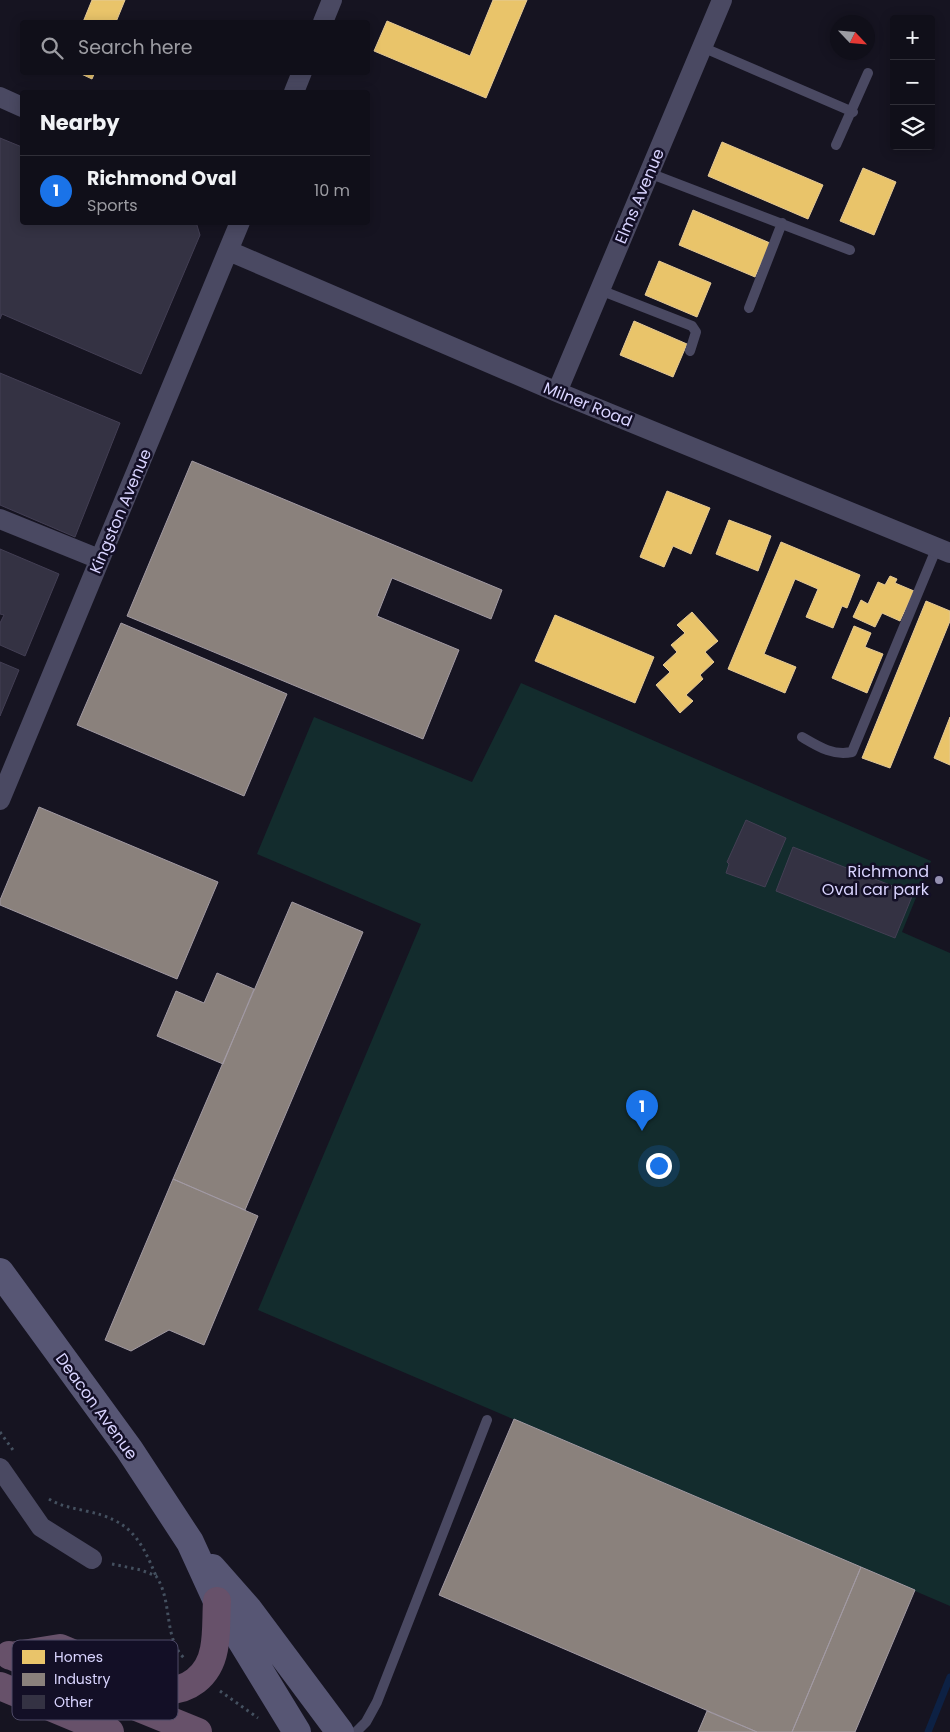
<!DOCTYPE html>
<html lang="en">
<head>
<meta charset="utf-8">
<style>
	:root { --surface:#100f19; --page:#1e1d26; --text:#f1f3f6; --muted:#9c9ca2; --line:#302f38; --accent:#1a73e8 }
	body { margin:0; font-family:Poppins,sans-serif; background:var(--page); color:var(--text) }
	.controls { position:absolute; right:15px; top:15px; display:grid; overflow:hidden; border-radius:5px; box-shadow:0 2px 12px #0003 }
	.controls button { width:45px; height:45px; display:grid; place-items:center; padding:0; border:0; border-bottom:1px solid var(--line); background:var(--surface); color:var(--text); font:25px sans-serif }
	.compass { position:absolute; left:830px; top:15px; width:45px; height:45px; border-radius:50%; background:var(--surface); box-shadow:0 2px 12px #0003; rotate:116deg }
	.you { position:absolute; left:658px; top:1165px; width:18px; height:18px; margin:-12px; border:4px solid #fff; border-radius:50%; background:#1a73e8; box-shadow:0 0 0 8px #1a73e833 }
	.badge { display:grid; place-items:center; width:32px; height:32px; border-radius:50%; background:var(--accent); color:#fff; font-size:16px; font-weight:700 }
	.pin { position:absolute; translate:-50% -41px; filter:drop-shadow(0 1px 2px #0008) }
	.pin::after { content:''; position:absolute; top:26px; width:18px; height:15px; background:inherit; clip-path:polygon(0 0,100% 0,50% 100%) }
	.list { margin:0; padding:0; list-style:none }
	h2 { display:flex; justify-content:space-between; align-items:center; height:65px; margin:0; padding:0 20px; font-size:21px }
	h2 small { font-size:16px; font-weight:400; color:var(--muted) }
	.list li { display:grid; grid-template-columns:32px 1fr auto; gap:15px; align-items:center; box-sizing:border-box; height:70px; padding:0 20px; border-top:1px solid var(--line) }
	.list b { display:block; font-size:19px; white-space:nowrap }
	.list p { margin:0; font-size:16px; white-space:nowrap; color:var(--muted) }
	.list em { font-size:16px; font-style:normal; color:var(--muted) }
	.icon { flex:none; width:28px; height:28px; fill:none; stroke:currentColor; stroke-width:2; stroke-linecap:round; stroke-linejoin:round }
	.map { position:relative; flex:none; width:950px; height:1732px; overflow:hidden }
	.search { position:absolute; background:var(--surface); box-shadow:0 2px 12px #0003; left:20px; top:20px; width:350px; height:55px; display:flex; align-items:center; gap:12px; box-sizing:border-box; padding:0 18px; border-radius:5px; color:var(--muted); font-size:19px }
	.panel { position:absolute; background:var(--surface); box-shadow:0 2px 12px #0003; left:20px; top:90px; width:350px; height:135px; border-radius:5px }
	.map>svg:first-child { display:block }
	.green { fill:#132c2d }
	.homes { fill:#e9c46a; stroke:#e4c997 }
	.industry { fill:#8a817c; stroke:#a29aa3 }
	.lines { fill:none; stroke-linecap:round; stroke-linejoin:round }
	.stream { stroke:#0d2144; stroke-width:7 }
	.building { fill:#343243; stroke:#433f54 }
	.path { stroke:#44505f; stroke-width:3; stroke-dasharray:2.5 4; stroke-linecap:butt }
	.lane { stroke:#4a4962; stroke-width:10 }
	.street { stroke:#4a4962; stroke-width:20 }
	.secondary { stroke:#575674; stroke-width:28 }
	.highway { stroke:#67516a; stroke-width:28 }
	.poi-dot { fill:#9591b1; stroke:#130f26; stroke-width:2 }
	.labels { text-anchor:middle; stroke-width:5; stroke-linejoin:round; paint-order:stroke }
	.street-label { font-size:16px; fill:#d9d4ff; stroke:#130f26 }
	.poi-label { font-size:16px; fill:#d9d4ff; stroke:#130f26; text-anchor:end }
	.key { fill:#130f26; stroke:#4e4a67; stroke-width:1 }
	.key-label { font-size:14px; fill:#d9d4ff }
</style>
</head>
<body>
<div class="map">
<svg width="950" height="1732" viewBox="0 0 950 1732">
	<rect width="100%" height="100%" fill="#161421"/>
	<path class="green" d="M521,683L931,861L902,932L950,953V1606L258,1310L421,924L257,854L314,717L472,782Z"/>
	<path class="homes" d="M92,0H125L116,22H83Z
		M493,0H527L486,98L374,51L387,21L470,56Z
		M77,72H95L92,79Z
		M722,142L823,185L808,219L708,176Z
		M863,168L896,182L874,235L840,221Z
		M693,210L770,243L755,277L679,245Z
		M659,261L711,283L697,317L645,295Z
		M634,321L687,344L673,377L620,355Z
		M667,491L710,508L691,554L673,546L664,567L640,557Z
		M729,520L771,536L758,571L716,554Z
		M781,542L860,575L847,608L842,606L833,628L806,617L818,589L795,579L764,654L796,667L785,693L728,669Z
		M890,576L897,579L895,583L914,591L900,621L882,613L875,627L853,617L861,600L868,604L878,582L885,585Z
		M926,601L950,611V621L890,768L862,758Z
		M692,612L718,641L705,652L714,662L700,675L703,679L686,695L693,701L680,713L656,685L670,672L663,665L677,652L671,645L685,633L677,625Z
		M555,615L654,657L635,703L535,661Z
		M854,626L871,633L865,647L883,654L867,693L832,678Z
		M950,717V765L934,758Z"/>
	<path class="industry" d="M192,461L502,590L491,619L392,578L377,616L459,650L423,739L127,616Z
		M121,623L287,694L244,796L77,725Z
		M39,807L218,882L177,979L0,905V900Z
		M292,902L363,932L245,1210L173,1179Z
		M217,973L254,989L223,1064L157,1036L176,991L204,1003Z
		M173,1179L258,1216L204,1345L169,1330L131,1351L105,1340Z
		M514,1419L861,1567L792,1732H757L439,1595Z
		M861,1567L915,1590L855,1732H792Z
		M707,1711L757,1732H698Z"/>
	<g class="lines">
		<path class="stream" d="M928,1732L950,1677"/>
	</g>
	<path class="building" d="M0,138L22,147V222H196L200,235L141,374L2,314L0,319Z
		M0,373L120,423L75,537L0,505Z
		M0,549L59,574L25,656L0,645V623L4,615L0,614Z
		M0,662L19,670L0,716Z
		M746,820L786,838L765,887L726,873L729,864L727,862Z
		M793,847L913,894L895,938L776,891Z"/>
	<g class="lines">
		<path class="path" d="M0,1432L13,1450
			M49,1499C60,1506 73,1508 86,1511C129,1520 140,1537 156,1576
			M112,1564L141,1570L156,1576C173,1601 163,1637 184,1658
			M220,1691L258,1718"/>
		<path class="lane" d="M702,47L853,112
			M836,145L868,73
			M649,173L850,250
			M600,290L692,326L696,332L690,351
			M749,308L782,223
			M802,737C819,747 833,756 852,752L937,547
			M356,1732L366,1722L377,1702L487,1420"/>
		<path class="street" d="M323,22L332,0
			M294,92L302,72
			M0,97L22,107
			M229,251L557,392L950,553
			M557,392L722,0
			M0,519L99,559
			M0,800L240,222
			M0,1468L41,1527L92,1559"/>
		<path class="secondary" d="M0,1272L129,1449L190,1542L217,1601L297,1732
			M212,1568L249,1610L340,1732"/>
		<path class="highway" d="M9,1655L198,1732
			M10,1656L60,1648L160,1690C188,1693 209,1676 214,1649C217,1634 216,1617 217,1601
			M0,1686L110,1732"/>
	</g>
	<circle class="poi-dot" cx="939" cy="880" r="5"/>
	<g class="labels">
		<g class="street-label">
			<text transform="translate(639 196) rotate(-67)" y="6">Elms Avenue</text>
			<text transform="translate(588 404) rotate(22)" y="6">Milner Road</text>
			<text transform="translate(120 511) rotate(-67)" y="6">Kingston Avenue</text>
			<text transform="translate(97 1406) rotate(54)" y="6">Deacon Avenue</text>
		</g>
		<g class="poi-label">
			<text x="929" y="877">Richmond<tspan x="929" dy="18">Oval car park</tspan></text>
		</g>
	</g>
	<rect x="12" y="1640" width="166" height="80" rx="8" class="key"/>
	<rect x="22" y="1650" width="23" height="14" fill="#e9c46a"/>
	<rect x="22" y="1673" width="23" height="13" fill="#8a817c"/>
	<rect x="22" y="1695" width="23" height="14" fill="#343243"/>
	<g class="key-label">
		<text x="54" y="1662">Homes</text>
		<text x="54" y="1684">Industry</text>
		<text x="54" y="1707">Other</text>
	</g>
</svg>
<div class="controls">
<button>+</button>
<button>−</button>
<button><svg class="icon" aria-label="layers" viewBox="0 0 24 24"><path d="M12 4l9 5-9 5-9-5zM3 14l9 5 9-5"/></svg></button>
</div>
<svg class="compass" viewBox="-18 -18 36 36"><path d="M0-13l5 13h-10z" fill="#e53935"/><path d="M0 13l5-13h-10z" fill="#9c9ca2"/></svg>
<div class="you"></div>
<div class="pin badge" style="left:642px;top:1131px">1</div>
<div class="search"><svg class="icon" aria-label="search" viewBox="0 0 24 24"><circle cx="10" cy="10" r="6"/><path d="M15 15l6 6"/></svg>Search here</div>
<section class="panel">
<h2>Nearby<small></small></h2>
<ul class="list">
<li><span class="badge">1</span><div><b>Richmond Oval</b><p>Sports</p></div><em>10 m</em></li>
</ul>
</section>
</div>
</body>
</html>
